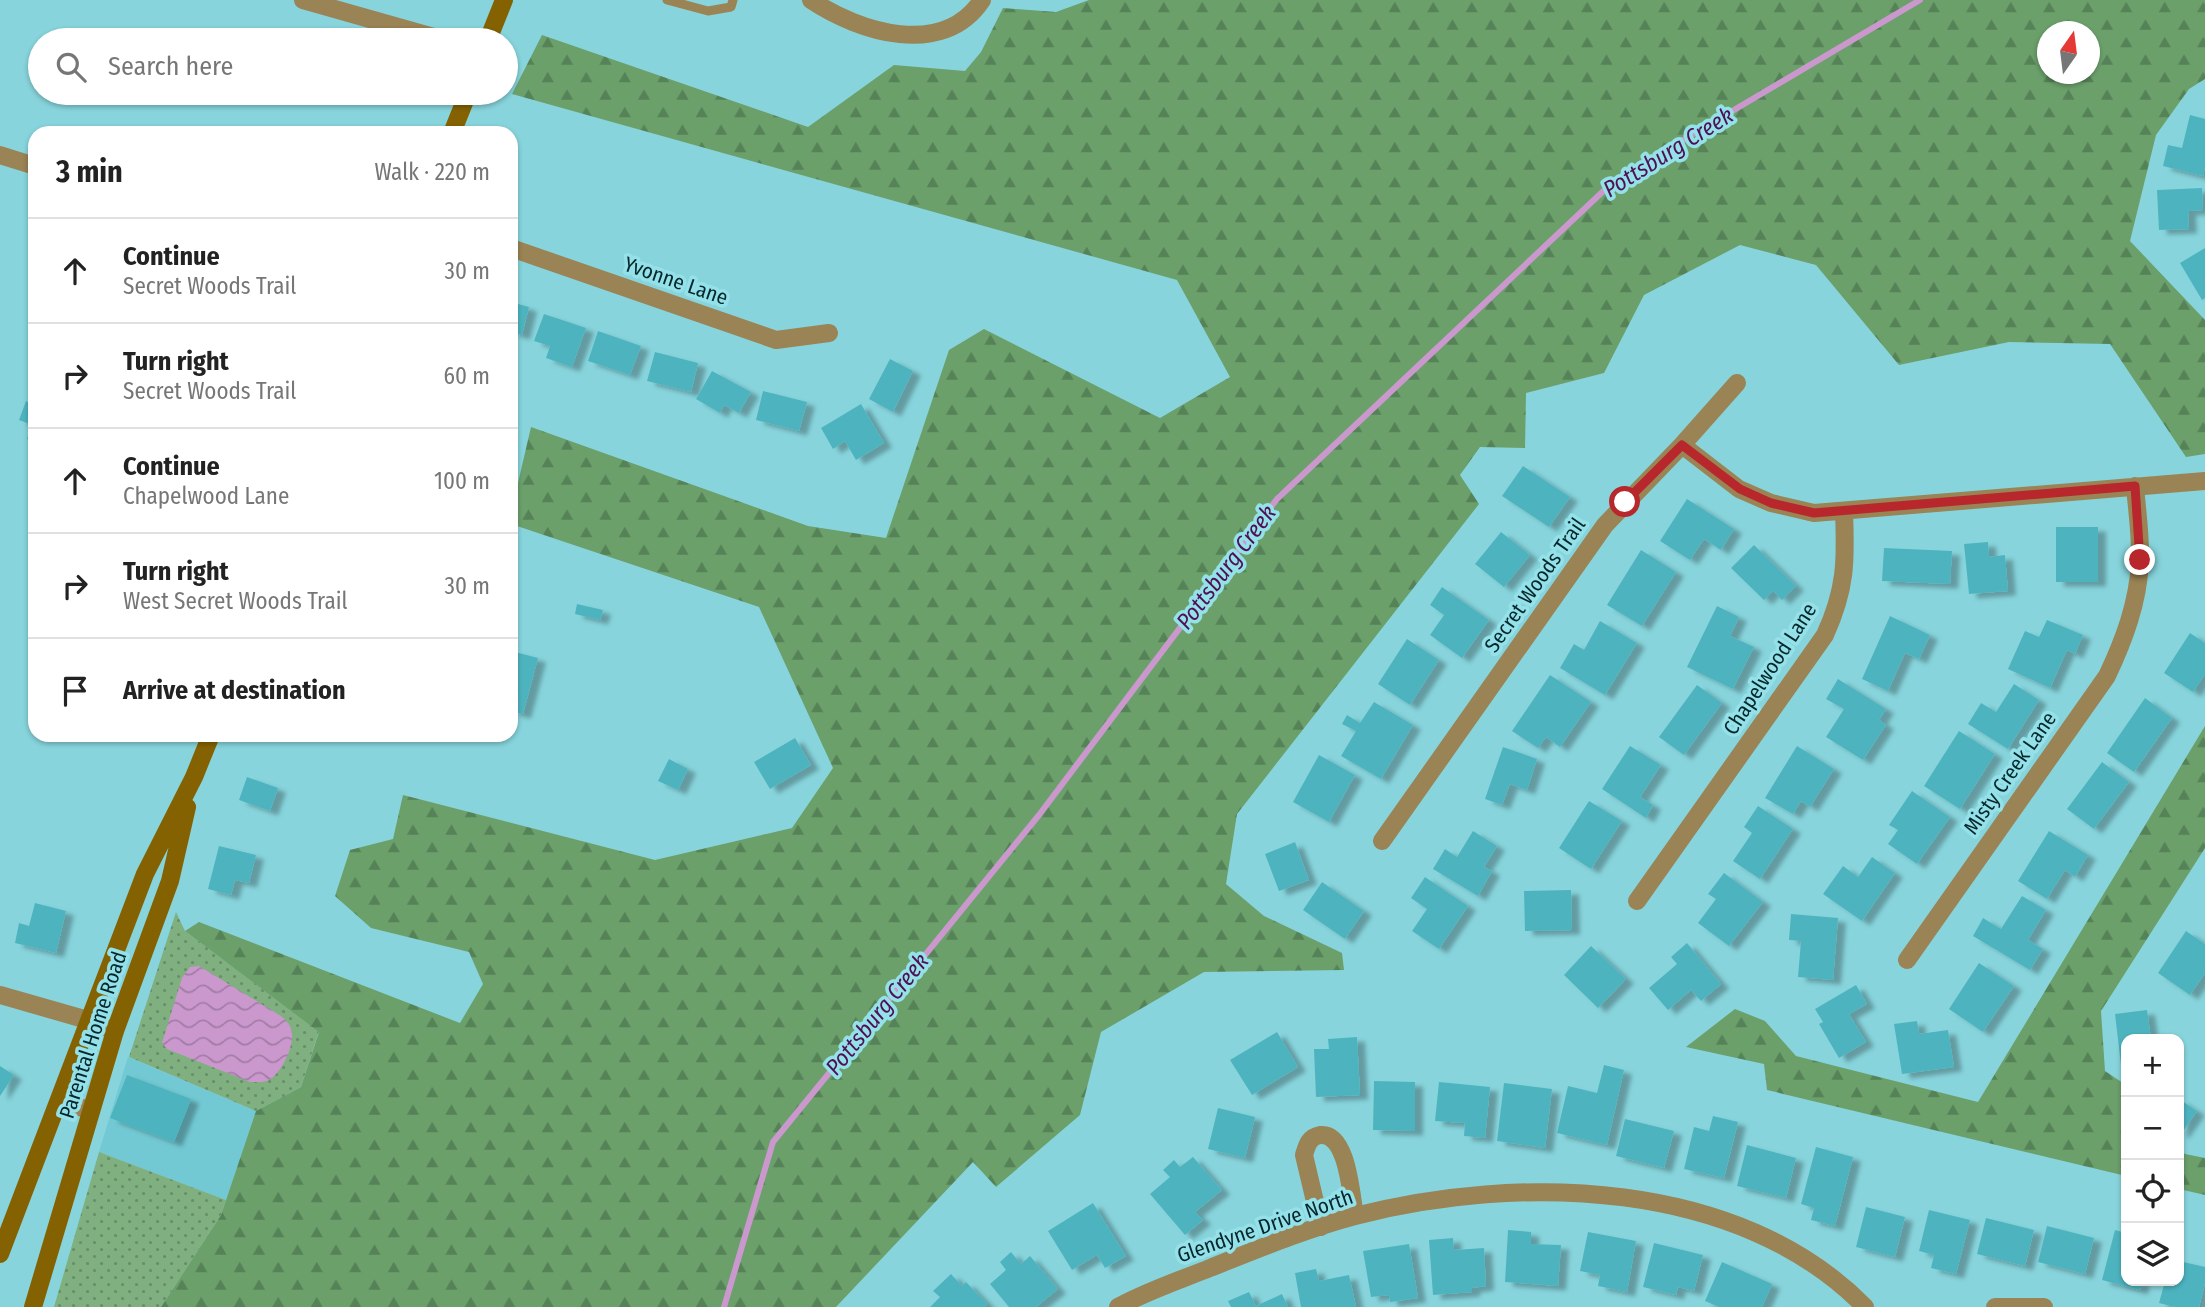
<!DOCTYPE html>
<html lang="en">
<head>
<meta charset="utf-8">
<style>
	:root { --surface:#fff; --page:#f6f6f6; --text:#222; --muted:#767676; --line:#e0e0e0 }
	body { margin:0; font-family:"Fira Sans Condensed",sans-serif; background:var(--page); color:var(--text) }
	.controls { position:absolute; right:21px; bottom:21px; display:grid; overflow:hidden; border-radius:14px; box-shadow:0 2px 5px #0004 }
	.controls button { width:63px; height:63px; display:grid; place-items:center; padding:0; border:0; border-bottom:2px solid var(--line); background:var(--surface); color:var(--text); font:35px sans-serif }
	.compass { position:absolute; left:2037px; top:21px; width:63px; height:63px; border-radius:50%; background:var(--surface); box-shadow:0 2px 5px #0004; rotate:14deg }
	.stop { position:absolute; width:21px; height:21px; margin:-16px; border:5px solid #b7272c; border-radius:50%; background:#fff }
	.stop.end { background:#b7272c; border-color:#fff; box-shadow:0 2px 7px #0008 }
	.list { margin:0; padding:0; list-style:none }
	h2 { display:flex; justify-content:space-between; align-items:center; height:91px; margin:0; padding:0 28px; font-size:30px }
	h2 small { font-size:23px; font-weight:400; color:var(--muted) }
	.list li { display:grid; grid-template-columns:46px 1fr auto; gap:21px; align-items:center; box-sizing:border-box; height:105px; padding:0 28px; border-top:2px solid var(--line) }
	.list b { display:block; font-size:26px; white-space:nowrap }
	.list p { margin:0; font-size:23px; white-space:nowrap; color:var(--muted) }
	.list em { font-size:23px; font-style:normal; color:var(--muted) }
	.icon { flex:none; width:38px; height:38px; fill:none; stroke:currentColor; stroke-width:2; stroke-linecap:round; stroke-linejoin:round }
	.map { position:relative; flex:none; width:2205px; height:1307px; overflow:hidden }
	.search { position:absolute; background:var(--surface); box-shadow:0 2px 5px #0004; left:28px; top:28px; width:490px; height:77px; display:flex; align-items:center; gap:18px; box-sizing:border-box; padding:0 24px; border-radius:38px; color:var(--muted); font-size:26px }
	.panel { position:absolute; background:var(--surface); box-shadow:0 2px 5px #0004; left:28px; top:126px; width:490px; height:616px; border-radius:21px }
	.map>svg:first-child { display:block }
	.built { fill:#72c9d3 }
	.grass { fill:url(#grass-dots) }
	.forest { fill:url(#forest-firs); fill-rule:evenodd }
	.water { fill:url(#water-waves) }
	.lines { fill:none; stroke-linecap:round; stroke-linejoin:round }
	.stream { stroke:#cb98ce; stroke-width:6 }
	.building { fill:#4eb4bf; filter:url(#shadow) }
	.service { stroke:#9a8354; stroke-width:9 }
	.minor { stroke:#9a8354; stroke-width:18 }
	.tertiary { stroke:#9a8354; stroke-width:18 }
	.secondary { stroke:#846201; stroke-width:18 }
	.route { stroke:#b7272c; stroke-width:9 }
	.labels { text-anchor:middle; stroke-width:7; stroke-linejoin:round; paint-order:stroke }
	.street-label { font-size:21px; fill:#05272b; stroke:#94e1e9 }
	.water-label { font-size:23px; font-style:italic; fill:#4e1053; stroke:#94e1e9 }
</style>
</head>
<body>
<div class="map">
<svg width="2205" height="1307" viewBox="0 0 2205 1307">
	<defs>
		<pattern id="grass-dots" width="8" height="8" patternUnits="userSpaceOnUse" patternTransform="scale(1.75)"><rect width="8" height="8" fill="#80b080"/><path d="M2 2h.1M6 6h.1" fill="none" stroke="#678f69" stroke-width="1.8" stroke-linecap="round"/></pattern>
		<pattern id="forest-firs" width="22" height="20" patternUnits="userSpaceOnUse" patternTransform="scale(1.75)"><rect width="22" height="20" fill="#6ba06b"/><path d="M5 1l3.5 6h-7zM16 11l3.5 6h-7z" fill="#568258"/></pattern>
		<pattern id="water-waves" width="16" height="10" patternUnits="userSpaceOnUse" patternTransform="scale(1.75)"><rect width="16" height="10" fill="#cb98ce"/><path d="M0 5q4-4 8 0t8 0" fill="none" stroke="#a37ca7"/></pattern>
		<filter id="shadow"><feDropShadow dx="8" dy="4.5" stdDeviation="2" flood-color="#0004"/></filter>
	</defs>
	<rect width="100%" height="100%" fill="#87d4dc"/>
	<path class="built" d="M128,1057L256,1111L226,1200L99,1152Z"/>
	<path class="grass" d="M176,912L185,931L319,1031L301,1087L256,1111L129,1057Z
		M99,1152L226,1200L221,1215L161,1307H54Z"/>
	<path class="forest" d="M1089,0H2205V79L2189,89L2156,135L2130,241L2205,320V454L2186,457L2110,344L2009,342L1899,365L1816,265L1740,245L1644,295L1604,373L1526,393L1525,448L1480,447L1460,475L1479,504L1237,814L1226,884L1264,916L1342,953L1344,970L1204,972L1101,1032L1080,1115L996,1187L973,1162L836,1307H161L221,1215L256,1111L301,1087L319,1032L185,931L199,922L460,1023L483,984L469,952L371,928L335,896L350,850L393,839L403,795L655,860L792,828L833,768L759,607L511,524V513L531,427L808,526L886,538L949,350L984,329L1160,418L1230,377L1177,280L512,94L542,35L808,127L894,65L965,71L981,52L1003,8L1056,12ZM2048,32H2090V74H2048Z
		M2205,726V848L2101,1011L2105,1071L2126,1085V1176L1767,1090L1764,1064L1686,1047L1735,1009L1765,1021L1796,1056L1978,1102Z
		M2179,1149L2185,1154L2205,1158V1195L2179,1189Z"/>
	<path class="water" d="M199,966L281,1016C285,1020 290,1024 291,1029C296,1043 283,1070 271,1079C265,1083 257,1082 250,1082L167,1049L162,1043L182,978L190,967Z"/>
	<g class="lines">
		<path class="stream" d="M724,1307L773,1142L1039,815L1277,499L1614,181L1920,0"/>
	</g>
	<path class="building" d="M2190,115L2205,119V166L2203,176L2163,166L2168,145L2182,148Z
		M2202,188L2203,210L2188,211L2189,229L2159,230L2157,190Z
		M2205,248V298L2202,300L2180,263Z
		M511,302L529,307L522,335L511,332Z
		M544,314L586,328L572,367L546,358L550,346L534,341Z
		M598,331L641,346L630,375L588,361Z
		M655,352L698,363L691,392L647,381Z
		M890,359L913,371L893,412L869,399Z
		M712,371L751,392L739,413L724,405L720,413L696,399Z
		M763,391L807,402L799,431L756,420Z
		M26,401L35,405V442L27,439L32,425L19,420Z
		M861,404L884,443L856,460L845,441L833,449L821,428Z
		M1523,466L1570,497L1549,527L1502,496Z
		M1687,499L1734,529L1721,550L1704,539L1690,560L1660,541Z
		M2056,527H2098V582H2056Z
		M1501,532L1530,555L1504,587L1475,564Z
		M1988,542L1989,557L2005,555L2008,591L1969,594L1964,544Z
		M1754,545L1796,586L1782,600L1773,591L1764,600L1731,568Z
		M1884,548L1952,551L1950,584L1882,581Z
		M1641,550L1676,572L1642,626L1607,605Z
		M1442,587L1489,620L1462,658L1430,635L1444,615L1430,605Z
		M577,604L603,610L600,620L575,614Z
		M1717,606L1739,617L1730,636L1754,647L1733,689L1687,667Z
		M1890,616L1930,635L1919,659L1905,653L1888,691L1862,679Z
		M2047,620L2083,635L2075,654L2067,650L2050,688L2008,669L2025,631L2039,637Z
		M1600,621L1637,643L1605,695L1560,668L1574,644L1584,650Z
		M2190,633L2205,643V674L2193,692L2164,673Z
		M1407,639L1439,660L1410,705L1378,684Z
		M511,651L538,658L523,714L511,711Z
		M1550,675L1591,702L1560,747L1546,737L1538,748L1512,731Z
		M1838,679L1886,709L1879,720L1886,725L1863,760L1826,737L1844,709L1826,699Z
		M2014,684L2039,700L2008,749L1968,724L1981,703L1996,712Z
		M1697,685L1722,703L1684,755L1659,737Z
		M2145,698L2172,718L2134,772L2107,753Z
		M1374,702L1413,725L1381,779L1341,756L1356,731L1342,724L1347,715L1360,723Z
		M1959,731L1995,754L1960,809L1924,786Z
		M795,738L811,765L770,789L754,762Z
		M1630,746L1661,765L1640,797L1653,805L1646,818L1602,789Z
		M1797,746L1834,769L1810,807L1801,801L1793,814L1765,798Z
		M1503,747L1537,759L1527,790L1510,784L1502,805L1485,799Z
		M1319,755L1355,775L1329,822L1293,802Z
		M669,759L688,769L678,790L658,781Z
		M2102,762L2129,782L2094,829L2067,809Z
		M247,777L278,788L270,811L239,800Z
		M1912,791L1950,817L1917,864L1888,844L1898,830L1889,825Z
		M1589,801L1622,821L1591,869L1559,848Z
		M1758,806L1793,829L1760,879L1733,861L1752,833L1744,827Z
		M1473,831L1497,846L1484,867L1492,871L1478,896L1433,869L1445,849L1457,857Z
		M2049,831L2088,855L2075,877L2065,870L2047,899L2018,881Z
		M1295,842L1309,880L1279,891L1265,854Z
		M219,846L256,855L249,883L235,880L231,895L208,889Z
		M1872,857L1895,873L1862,921L1823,894L1843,866L1858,877Z
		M1724,873L1763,902L1729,946L1698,923L1716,899L1708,894Z
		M1425,877L1468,906L1439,949L1412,931L1427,909L1411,898Z
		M1322,882L1364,911L1345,939L1303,910Z
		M1571,890L1572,930L1525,931L1524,891Z
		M2022,896L2046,910L2028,940L2043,949L2030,970L1973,936L1983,918L2001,929Z
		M35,903L66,911L56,953L15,943L19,923L29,926Z
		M1791,914L1838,918L1833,980L1798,977L1801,941L1789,940Z
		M2186,931L2205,944V973L2190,995L2158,973Z
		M1687,943L1721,984L1701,1001L1691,990L1668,1010L1649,988L1677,964L1671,957Z
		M1591,946L1626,979L1598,1008L1564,975Z
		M1979,963L2014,986L1983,1032L1949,1009Z
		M1856,985L1867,1004L1849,1014L1866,1042L1839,1058L1819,1024L1823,1022L1815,1009Z
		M2147,1010L2151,1039H2126V1064L2121,1065L2115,1014Z
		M1917,1021L1919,1034L1948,1030L1954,1067L1902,1074L1894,1024Z
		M1277,1032L1298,1067L1252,1095L1230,1060Z
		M1357,1037L1360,1095L1316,1097L1314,1049H1329L1328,1039Z
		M1604,1065L1624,1070L1607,1145L1557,1133L1568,1086L1597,1093Z
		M0,1066L14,1075L0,1096Z
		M127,1075L191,1099L174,1142L110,1118Z
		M1374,1081L1415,1082V1131L1373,1130Z
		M1439,1082L1490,1087L1485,1138L1464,1136L1465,1123L1435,1121Z
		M1504,1083L1552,1089L1545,1148L1497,1141Z
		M2179,1099L2197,1111L2181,1134L2179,1133Z
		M1218,1108L1255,1117L1245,1158L1208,1149Z
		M1713,1116L1738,1122L1724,1178L1684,1169L1694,1127L1709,1131Z
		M1625,1119L1674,1131L1664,1168L1616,1156Z
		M1747,1145L1796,1158L1786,1198L1737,1186Z
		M1816,1147L1853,1157L1835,1226L1811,1220L1814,1208L1801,1204Z
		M1193,1157L1222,1190L1195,1212L1203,1220L1185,1235L1150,1194L1170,1177L1163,1170L1174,1160L1180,1167Z
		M1093,1203L1126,1256L1105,1268L1097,1255L1072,1270L1048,1231Z
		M1866,1207L1905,1217L1895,1257L1856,1247Z
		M1929,1210L1970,1220L1956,1274L1931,1268L1934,1255L1919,1251Z
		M1986,1218L2034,1230L2025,1266L1977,1254Z
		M2047,1226L2094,1238L2085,1274L2038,1262Z
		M1508,1230L1531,1232V1244L1561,1245L1558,1286L1505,1282Z
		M2115,1230L2126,1233V1281H2142L2140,1290L2102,1280Z
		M1588,1232L1636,1241L1627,1292L1598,1286L1600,1275L1580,1271Z
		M1453,1238L1454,1250L1484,1248L1486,1286L1472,1288V1292L1433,1295L1429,1240Z
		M1654,1243L1703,1255L1694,1291L1678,1287L1676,1295L1643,1287Z
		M1409,1244L1418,1298L1390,1302L1389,1295L1371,1297L1363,1251Z
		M1011,1252L1021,1264L1030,1256L1058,1289L1036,1307H1009L990,1284L1006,1270L1000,1262Z
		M2179,1261L2205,1267V1283L2199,1307H2175L2159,1303L2165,1281H2179Z
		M1722,1262L1772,1284L1762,1307H1719L1705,1301Z
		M1316,1269L1319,1281L1349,1275L1356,1307H1301L1295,1273Z
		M951,1274L962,1286L966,1282L987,1304L985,1307H930L940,1297L933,1291Z
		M1249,1292L1256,1306L1282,1294L1288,1307H1231L1228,1301Z"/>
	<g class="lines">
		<path class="service" d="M667,0L708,11L731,7L733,0"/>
		<path class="minor" d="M811,0C859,32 943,59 982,0
			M0,155L35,166
			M511,248L776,340L829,333
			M1682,445L1739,489L1771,503L1814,513L2205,481
			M1382,841L1605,525L1682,445L1737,383
			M1637,901L1825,635C1846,589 1846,561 1844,512
			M1907,960L2107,676C2124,640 2138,603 2140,562C2141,537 2137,511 2135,486
			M0,995L91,1021L115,1031
			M1321,1227L1304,1155C1307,1145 1309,1137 1320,1135C1348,1132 1351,1196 1355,1216
			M1118,1307C1147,1291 1180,1280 1210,1268C1258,1249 1306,1229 1355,1216C1518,1174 1739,1178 1865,1307
			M1995,1307H2044"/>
		<path class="tertiary" d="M303,0L444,40
			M60,1100L91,1111"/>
		<path class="secondary" d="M488,40L504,0
			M452,133L468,93
			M0,1254L145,874L194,777L211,735
			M33,1307L115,1031L170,881L187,807"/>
	</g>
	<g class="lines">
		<path class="route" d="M1625,502L1682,445L1740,489L1771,503L1814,513L2135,486L2140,560"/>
	</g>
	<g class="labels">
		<g class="street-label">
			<text transform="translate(676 281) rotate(19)" y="7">Yvonne Lane</text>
			<text transform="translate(1535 585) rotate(-55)" y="7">Secret Woods Trail</text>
			<text transform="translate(1770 669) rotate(-57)" y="7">Chapelwood Lane</text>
			<text transform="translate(2010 773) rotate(-55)" y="7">Misty Creek Lane</text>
			<text transform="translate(93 1035) rotate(-72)" y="7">Parental Home Road</text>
			<text transform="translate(1265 1226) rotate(-19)" y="7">Glendyne Drive North</text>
		</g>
		<g class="water-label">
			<text transform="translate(1668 152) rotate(-32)" y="8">Pottsburg Creek</text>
			<text transform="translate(1226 567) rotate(-53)" y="8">Pottsburg Creek</text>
			<text transform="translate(877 1014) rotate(-51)" y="8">Pottsburg Creek</text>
		</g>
	</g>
</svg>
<div class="controls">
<button>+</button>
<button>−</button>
<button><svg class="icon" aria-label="locate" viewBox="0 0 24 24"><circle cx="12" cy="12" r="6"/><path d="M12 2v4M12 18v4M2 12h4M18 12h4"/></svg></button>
<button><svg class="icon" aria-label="layers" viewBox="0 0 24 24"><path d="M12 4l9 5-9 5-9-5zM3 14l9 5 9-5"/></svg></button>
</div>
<svg class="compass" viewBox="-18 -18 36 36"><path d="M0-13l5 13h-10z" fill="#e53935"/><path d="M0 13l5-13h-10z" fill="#767676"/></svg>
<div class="stop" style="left:1625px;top:502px"></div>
<div class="stop end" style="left:2140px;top:560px"></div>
<div class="search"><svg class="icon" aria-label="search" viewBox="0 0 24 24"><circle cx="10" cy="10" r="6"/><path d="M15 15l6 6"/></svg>Search here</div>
<section class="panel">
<h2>3 min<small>Walk · 220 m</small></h2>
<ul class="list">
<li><svg class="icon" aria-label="ahead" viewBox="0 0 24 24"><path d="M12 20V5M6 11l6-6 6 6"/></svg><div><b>Continue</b><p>Secret Woods Trail</p></div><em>30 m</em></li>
<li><svg class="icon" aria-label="right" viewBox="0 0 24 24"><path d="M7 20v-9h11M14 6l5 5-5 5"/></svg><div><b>Turn right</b><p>Secret Woods Trail</p></div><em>60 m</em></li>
<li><svg class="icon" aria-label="ahead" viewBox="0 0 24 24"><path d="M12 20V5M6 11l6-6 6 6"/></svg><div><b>Continue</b><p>Chapelwood Lane</p></div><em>100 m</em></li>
<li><svg class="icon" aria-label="right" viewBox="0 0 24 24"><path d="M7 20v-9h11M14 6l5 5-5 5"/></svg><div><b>Turn right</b><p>West Secret Woods Trail</p></div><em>30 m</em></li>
<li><svg class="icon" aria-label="arrive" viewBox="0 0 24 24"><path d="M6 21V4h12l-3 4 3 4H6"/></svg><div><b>Arrive at destination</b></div></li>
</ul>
</section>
</div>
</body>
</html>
